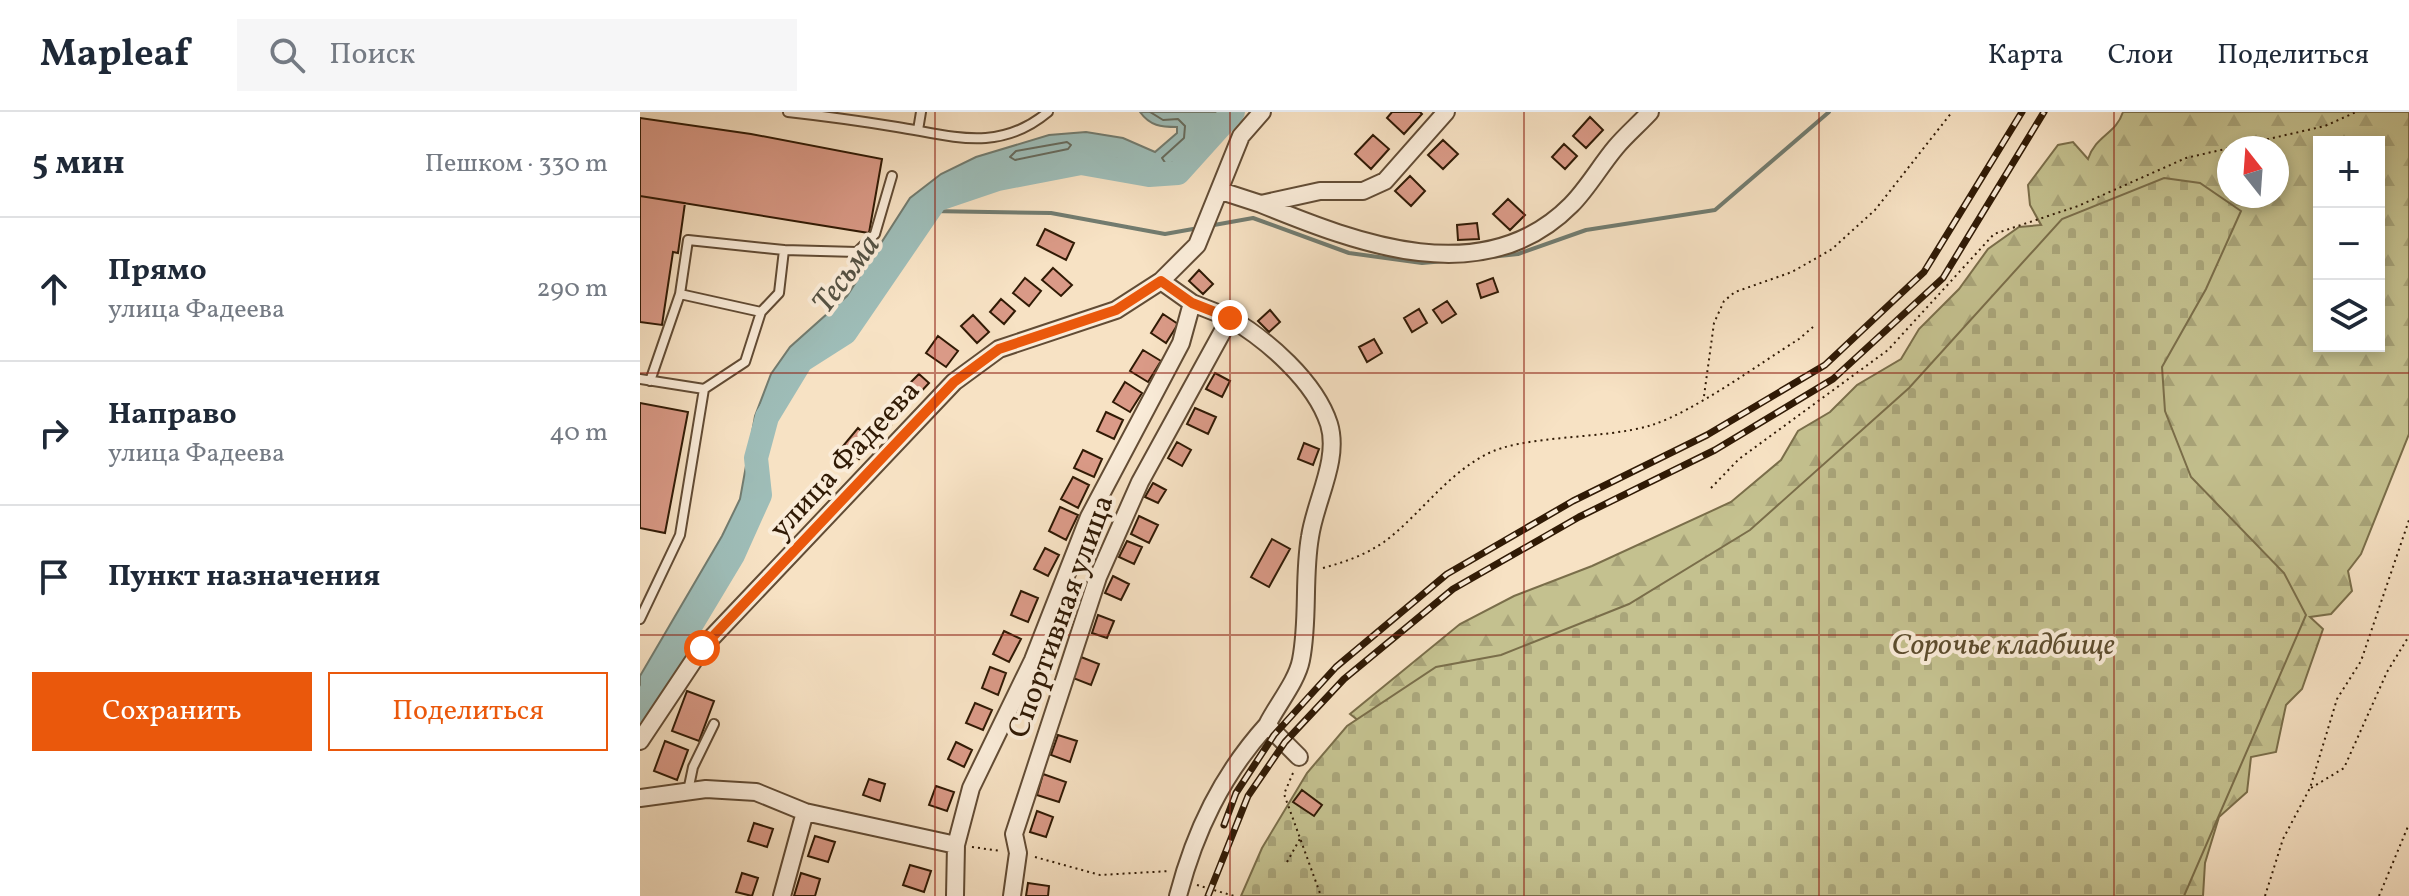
<!DOCTYPE html>
<html lang="ru">
<head>
<meta charset="utf-8">
<style>
	:root { --surface:#fff; --page:#f6f6f7; --text:#1f2937; --muted:#747a83; --line:#e0e1e3; --accent:#ea580c }
	body { margin:0; font-family:Vollkorn,serif; background:var(--page); color:var(--text) }
	.controls { position:absolute; right:24px; top:24px; display:grid; overflow:hidden; border-radius:0px; box-shadow:0 4px 12px #0003 }
	.controls button { width:72px; height:72px; display:grid; place-items:center; padding:0; border:0; border-bottom:2px solid var(--line); background:var(--surface); color:var(--text); font:40px sans-serif }
	.compass { position:absolute; left:1577px; top:24px; width:72px; height:72px; border-radius:50%; background:var(--surface); box-shadow:0 4px 12px #0003; rotate:343deg }
	.stop { position:absolute; width:24px; height:24px; margin:-18px; border:6px solid #ea580c; border-radius:50%; background:#fff }
	.stop.end { background:#ea580c; border-color:#fff; box-shadow:0 2px 8px #0008 }
	.list { margin:0; padding:0; list-style:none }
	h2 { display:flex; justify-content:space-between; align-items:center; height:104px; margin:0; padding:0 32px; font-size:34px }
	h2 small { font-size:26px; font-weight:400; color:var(--muted) }
	.list li { display:grid; grid-template-columns:52px 1fr auto; gap:24px; align-items:center; box-sizing:border-box; height:144px; padding:0 32px; border-top:2px solid var(--line) }
	.list b { display:block; font-size:30px; white-space:nowrap }
	.list p { margin:0; font-size:26px; white-space:nowrap; color:var(--muted) }
	.list em { font-size:26px; font-style:normal; color:var(--muted) }
	.actions { display:flex; gap:16px; padding:24px 32px }
	.actions a { flex:1; padding:18px 0; border:2px solid var(--accent); border-radius:0px; text-align:center; font-size:28px; color:var(--accent) }
	.actions .main { background:var(--accent); color:#fff }
	.icon { flex:none; width:44px; height:44px; fill:none; stroke:currentColor; stroke-width:2; stroke-linecap:round; stroke-linejoin:round }
	.map { position:relative; flex:none; width:1769px; height:784px; overflow:hidden }
	header { display:flex; align-items:center; gap:48px; box-sizing:border-box; height:112px; padding:0 40px; background:var(--surface); border-bottom:2px solid var(--line) }
	header strong { font-size:38px }
	nav { display:flex; gap:44px; margin-inline-start:auto; font-size:28px }
	.search { width:560px; height:72px; background:var(--page); display:flex; align-items:center; gap:20px; box-sizing:border-box; padding:0 28px; border-radius:0px; color:var(--muted); font-size:30px }
	main { display:flex }
	aside { flex:1; background:var(--surface) }
	.map>svg:first-child { display:block }
	.forest { fill:url(#forest-firs); stroke:#7a6e4a; stroke-width:2; fill-rule:evenodd }
	.cemetery { fill:url(#cemetery-stones); stroke:#7a6e4a; stroke-width:2 }
	.water { fill:#9ebdb8; stroke:#727c70; stroke-width:2 }
	.lines { fill:none; stroke-linecap:round; stroke-linejoin:round }
	.shore { stroke:#676c5e; stroke-width:2 }
	.stream { stroke:#727c70; stroke-width:4 }
	.river { stroke:#9ebdb8; stroke-width:24 }
	.building { fill:#da9a87; stroke:#301a05; stroke-width:2 }
	.service-casing { stroke:#624c35; stroke-width:12 }
	.minor-casing { stroke:#624c35; stroke-width:20 }
	.path { stroke:#301a05; stroke-width:2; stroke-dasharray:2 4; stroke-linecap:butt }
	.service { stroke:#faecd9; stroke-width:8 }
	.minor { stroke:#faecd9; stroke-width:16 }
	.rail-casing { stroke:#301a05; stroke-width:7 }
	.rail { stroke:#faecd9; stroke-width:4; stroke-dasharray:12; stroke-linecap:butt }
	.route { stroke:#ea580c; stroke-width:10 }
	.grid { fill:none; stroke:#8f2418; stroke-width:2; stroke-opacity:0.55 }
	.labels { text-anchor:middle; stroke-width:8; stroke-linejoin:round; paint-order:stroke }
	.street-label { font-size:30px; fill:#301a05; stroke:#faecd9 }
	.park-label { font-size:30px; font-style:italic; fill:#5c4c2e; stroke:#faecd9 }
	.water-label { font-size:32px; font-style:italic; fill:#565344; stroke:#faecd9 }
</style>
</head>
<body>
<header>
<strong>Mapleaf</strong>
<div class="search"><svg class="icon" aria-label="search" viewBox="0 0 24 24"><circle cx="10" cy="10" r="6"/><path d="M15 15l6 6"/></svg>Поиск</div>
<nav><a>Карта</a><a>Слои</a><a>Поделиться</a></nav>
</header>
<main>
<aside>
<h2>5 мин<small>Пешком · 330 m</small></h2>
<ul class="list">
<li><svg class="icon" aria-label="ahead" viewBox="0 0 24 24"><path d="M12 20V5M6 11l6-6 6 6"/></svg><div><b>Прямо</b><p>улица Фадеева</p></div><em>290 m</em></li>
<li><svg class="icon" aria-label="right" viewBox="0 0 24 24"><path d="M7 20v-9h11M14 6l5 5-5 5"/></svg><div><b>Направо</b><p>улица Фадеева</p></div><em>40 m</em></li>
<li><svg class="icon" aria-label="arrive" viewBox="0 0 24 24"><path d="M6 21V4h12l-3 4 3 4H6"/></svg><div><b>Пункт назначения</b></div></li>
</ul>
<div class="actions"><a class="main">Сохранить</a><a>Поделиться</a></div>
</aside>
<div class="map">
<svg width="1769" height="784" viewBox="0 0 1769 784">
	<defs>
		<pattern id="forest-firs" width="22" height="20" patternUnits="userSpaceOnUse" patternTransform="scale(2)"><rect width="22" height="20" fill="#c4c18f"/><path d="M5 1l3.5 6h-7zM16 11l3.5 6h-7z" fill="#a9a57a"/></pattern>
		<pattern id="cemetery-stones" width="16" height="16" patternUnits="userSpaceOnUse" patternTransform="scale(2)"><rect width="16" height="16" fill="#c4c18f"/><path d="M2 7V4a2 2 0 0 1 4 0v3zM10 15v-3a2 2 0 0 1 4 0v3z" fill="#a9a57a"/></pattern>
	</defs>
	<rect width="100%" height="100%" fill="#f7e2c4"/>
	<filter id="stains"><feTurbulence type="fractalNoise" baseFrequency=".0025" numOctaves="4"/><feColorMatrix values="0 0 0 0 .2 0 0 0 0 .09 0 0 0 0 .02 0 0 0 .5 -.17"/></filter>
	<radialGradient id="worn" r=".72"><stop offset=".6" stop-color="#630" stop-opacity="0"/><stop offset="1" stop-color="#630" stop-opacity=".3"/></radialGradient>
	<path class="forest" d="M1483,0H1769V322L1721,442L1708,459L1712,479L1691,502L1670,505L1683,517L1662,577L1646,593L1636,640L1611,645L1607,680L1579,705L1565,751L1563,784H731L729,617L710,602L820,512L874,484L952,454L1091,390L1141,348L1158,319L1190,300L1217,273L1261,247L1279,217L1319,177L1348,137L1379,115L1401,113L1390,93L1388,73L1418,33L1433,30L1448,47C1456,23 1476,22 1483,0ZM1679,30H1739V234H1679ZM1589,36H1637V84H1589Z"/>
	<path class="cemetery" d="M1524,66L1560,71L1601,99L1566,177L1522,255L1525,299L1551,365L1644,461L1666,503L1544,784H601L622,736L667,661L707,614L796,555L861,543L989,492L1110,418L1269,276L1422,107Z"/>
	<path class="water" d="M500,0H597L562,47L545,57L517,61L478,47L441,43L355,60L319,78L274,109L244,166L225,190L177,233L146,266L127,300L120,332L119,372L90,446L50,499L0,588V564L82,424L100,387L115,304L131,262L150,235L207,184L270,86L301,62L336,45L409,23L446,20L483,26L515,40L537,21V15C521,15 510,14 500,0Z"/>
	<g class="lines">
		<path class="shore" d="M510,0L523,8L538,7L545,14L544,26L522,46L526,52C557,48 569,24 587,0
			M427,30L431,33L428,37L375,48L370,45L376,39Z"/>
		<path class="stream" d="M289,99L411,101L525,122L553,117
			M574,113L613,106L709,141L782,151L805,149
			M850,145L878,142L946,118L1075,98L1189,0"/>
		<path class="river" d="M0,598L93,443L120,383L116,346L127,305L161,249L205,221L296,88L358,67L441,51L509,63L538,61L593,0"/>
	</g>
	<path class="building" d="M752,0H780L782,2L764,22L747,6Z
		M950,5L963,18L946,36L933,24Z
		M0,6L111,22L242,47L229,121L0,84Z
		M733,23L749,37L731,57L715,42Z
		M803,28L818,42L803,57L788,43Z
		M924,32L937,44L925,57L912,45Z
		M770,64L785,79L771,94L755,79Z
		M0,84L45,91L38,141L33,140L22,213L0,210Z
		M868,87L885,103L870,118L853,102Z
		M837,111L839,127L818,128L817,113Z
		M405,117L434,131L426,148L397,133Z
		M413,156L432,173L421,184L402,168Z
		M559,158L573,172L563,182L549,169Z
		M385,166L401,179L389,194L373,181Z
		M853,166L858,180L841,186L837,172Z
		M361,187L375,199L364,212L350,200Z
		M807,189L816,202L802,211L793,198Z
		M779,197L787,211L772,220L764,206Z
		M630,198L640,210L629,220L618,209Z
		M523,202L538,212L526,231L511,221Z
		M333,203L349,220L337,231L321,214Z
		M298,224L318,239L306,255L286,241Z
		M734,227L742,241L727,250L719,235Z
		M503,238L521,249L508,270L490,259Z
		M575,261L590,269L582,285L566,277Z
		M279,262L289,271L277,284L267,274Z
		M485,270L502,281L490,300L473,290Z
		M0,291L48,300L25,421L0,416Z
		M555,296L576,305L568,322L547,312Z
		M466,300L483,308L474,327L457,319Z
		M239,303L251,313L237,329L225,319Z
		M218,316L234,330L219,347L203,334Z
		M537,330L551,338L542,354L528,346Z
		M664,331L679,337L673,353L658,347Z
		M443,338L462,347L454,365L434,356Z
		M433,365L449,373L438,396L421,387Z
		M513,371L526,378L518,391L505,385Z
		M420,395L438,403L426,428L409,419Z
		M499,404L518,413L509,431L491,422Z
		M632,427L650,437L629,475L611,465Z
		M487,429L502,435L494,452L479,445Z
		M405,436L419,443L408,464L394,457Z
		M473,464L489,472L481,488L465,481Z
		M381,479L398,486L388,510L371,503Z
		M458,503L474,509L467,526L452,521Z
		M364,519L381,527L369,550L353,542Z
		M441,545L459,552L451,573L433,566Z
		M350,555L366,561L358,583L342,576Z
		M47,579L74,589L59,629L32,619Z
		M335,591L352,598L343,618L326,611Z
		M418,623L437,629L430,650L411,643Z
		M25,629L48,638L37,668L14,659Z
		M316,630L332,638L324,655L308,647Z
		M403,662L426,670L419,690L397,683Z
		M229,667L245,672L240,689L223,683Z
		M296,674L314,680L307,699L289,693Z
		M662,678L682,693L674,704L653,690Z
		M397,699L413,705L406,725L390,720Z
		M114,711L133,717L127,735L108,729Z
		M175,724L195,730L188,750L168,744Z
		M270,753L291,759L284,780L263,773Z
		M102,761L118,766L112,784L96,780Z
		M161,761L180,767L175,784H154Z
		M388,771L409,774L408,784H386Z"/>
	<g class="lines">
		<defs>
			<path id="service" d="M148,0C184,4 221,9 257,15C313,24 359,41 408,0
				M278,18L281,0
				M40,182L121,200
				M0,267L64,277L40,423L0,507
				M10,269L40,182L48,128L144,138
				M64,277L105,250L121,200L139,181L144,138L217,140L235,122L252,64
				M48,679L53,655L74,612"/>
			<path id="minor" d="M581,79L621,92L680,79H723L745,69L806,0
				M621,92C717,131 844,181 931,93C948,76 960,54 976,35C986,23 999,12 1010,0
				M521,169L552,191L590,206
				M0,629L62,536L314,270L359,237L476,198L521,169L557,133L601,24L622,0
				M0,686L66,677L116,680L165,700L316,733
				M142,784L165,700
				M315,784L316,733L331,676L393,548L449,405L541,231L552,191
				M372,784L378,741L374,722L458,465L500,370L590,206C627,228 675,269 689,312C700,348 675,389 670,425C663,465 669,508 661,548C657,569 637,593 627,613L659,645
				M538,784C555,719 582,663 627,613"/>
		</defs>
		<use href="#service" class="service-casing"/>
		<use href="#minor" class="minor-casing"/>
		<path class="path" d="M1064,284L1074,211L1084,189L1095,180L1152,160L1192,137L1235,98L1312,0
			M1071,376L1099,347L1248,238L1354,122L1438,94L1546,46L1685,14L1716,0
			M683,456C705,450 725,443 744,430C780,403 804,365 845,343C883,322 964,328 1012,313C1055,299 1119,252 1159,227L1173,215
			M653,661L644,682L681,784
			M1671,676L1704,656L1747,560L1769,524
			M332,735L361,739
			M395,745L460,763L530,759
			M647,750L661,725
			M557,773L594,784
			M1625,784L1643,727L1670,676L1697,587L1721,549L1769,408
			M1739,784L1769,712"/>
		<use href="#service" class="service"/>
		<use href="#minor" class="minor"/>
		<defs>
			<path id="rail" d="M584,713L596,681L634,623L696,555L807,462L933,389L1067,323L1185,253L1284,160L1382,0
				M568,784L608,684L645,630L704,567L813,477L939,405L1075,338L1193,267L1303,166L1404,0"/>
		</defs>
		<use href="#rail" class="rail-casing"/>
		<use href="#rail" class="rail"/>
	</g>
	<g class="lines">
		<path class="route" d="M62,536L314,270L359,237L476,198L521,169L552,191L590,206"/>
	</g>
	<path class="grid" d="M295,0V784M590,0V784M884,0V784M1179,0V784M1474,0V784M0,261H1769M0,523H1769"/>
	<g class="labels">
		<g class="street-label">
			<text transform="translate(204 347) rotate(-47)" y="10">улица Фадеева</text>
			<text transform="translate(420 504) rotate(-70)" y="10">Спортивная улица</text>
		</g>
		<g class="park-label">
			<text x="1363" y="542">Сорочье кладбище</text>
		</g>
		<g class="water-label">
			<text transform="translate(205 161) rotate(-53)" y="11">Тесьма</text>
		</g>
	</g>
	<rect width="100%" height="100%" filter="url(#stains)"/>
	<rect width="100%" height="100%" fill="url(#worn)"/>
</svg>
<div class="controls">
<button>+</button>
<button>−</button>
<button><svg class="icon" aria-label="layers" viewBox="0 0 24 24"><path d="M12 4l9 5-9 5-9-5zM3 14l9 5 9-5"/></svg></button>
</div>
<svg class="compass" viewBox="-18 -18 36 36"><path d="M0-13l5 13h-10z" fill="#e53935"/><path d="M0 13l5-13h-10z" fill="#747a83"/></svg>
<div class="stop" style="left:62px;top:536px"></div>
<div class="stop end" style="left:590px;top:206px"></div>
</div>
</main>
</body>
</html>
